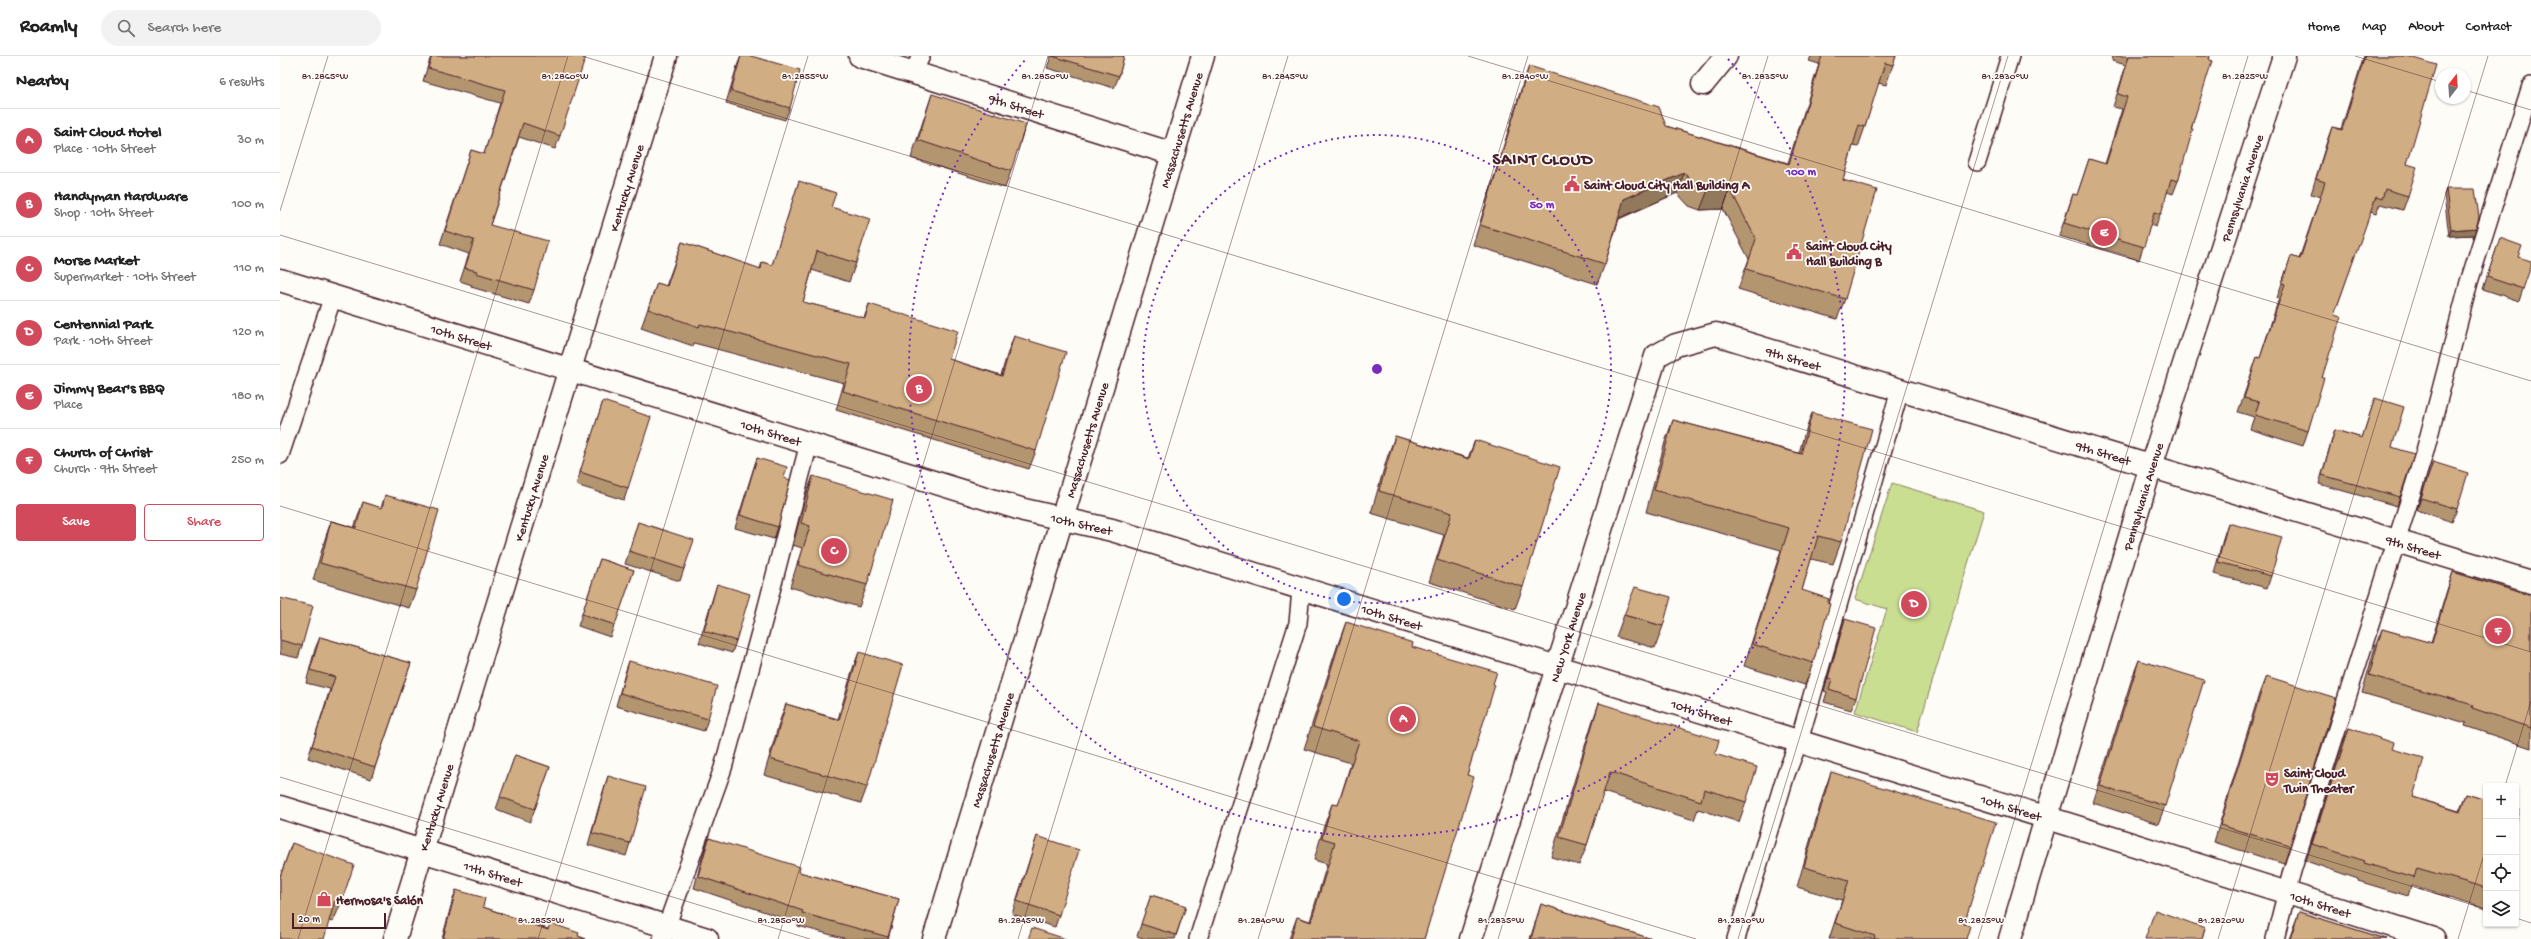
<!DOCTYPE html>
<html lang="en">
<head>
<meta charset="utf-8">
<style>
	:root { --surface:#fff; --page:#f2f2f2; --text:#222; --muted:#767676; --line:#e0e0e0; --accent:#d1495b }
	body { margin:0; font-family:"Gochi Hand",sans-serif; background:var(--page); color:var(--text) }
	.controls { position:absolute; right:12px; bottom:12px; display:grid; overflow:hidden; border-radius:4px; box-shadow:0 1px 3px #0004 }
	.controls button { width:36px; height:36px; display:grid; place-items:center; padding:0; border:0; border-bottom:1px solid var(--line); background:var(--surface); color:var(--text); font:20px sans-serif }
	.compass { position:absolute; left:2155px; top:12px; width:36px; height:36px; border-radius:50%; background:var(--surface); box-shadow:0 1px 3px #0004; rotate:17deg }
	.scale { position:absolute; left:12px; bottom:10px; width:94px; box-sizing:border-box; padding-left:4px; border:2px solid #4a1f2b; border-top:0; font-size:11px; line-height:14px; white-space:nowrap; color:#4a1f2b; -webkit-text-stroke:3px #fdfcf7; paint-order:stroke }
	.you { position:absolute; left:1064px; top:543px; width:14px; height:14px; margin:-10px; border:3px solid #fff; border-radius:50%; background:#1a73e8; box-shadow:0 0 0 6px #1a73e833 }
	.badge { display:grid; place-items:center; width:26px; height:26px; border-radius:50%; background:var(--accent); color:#fff; font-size:13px; font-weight:700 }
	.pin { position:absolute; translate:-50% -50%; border:2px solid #fff; box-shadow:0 1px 4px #0006 }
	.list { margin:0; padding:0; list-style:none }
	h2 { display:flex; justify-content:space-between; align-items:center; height:52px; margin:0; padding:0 16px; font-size:17px }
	h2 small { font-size:13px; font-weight:400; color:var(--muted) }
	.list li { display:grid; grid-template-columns:26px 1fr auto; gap:12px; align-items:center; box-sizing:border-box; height:64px; padding:0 16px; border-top:1px solid var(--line) }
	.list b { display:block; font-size:15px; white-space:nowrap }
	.list p { margin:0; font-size:13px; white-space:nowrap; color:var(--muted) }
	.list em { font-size:13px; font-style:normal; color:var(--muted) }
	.actions { display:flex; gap:8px; padding:12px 16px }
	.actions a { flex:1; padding:9px 0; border:1px solid var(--accent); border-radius:4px; text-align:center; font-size:14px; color:var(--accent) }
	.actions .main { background:var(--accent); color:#fff }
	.icon { flex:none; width:22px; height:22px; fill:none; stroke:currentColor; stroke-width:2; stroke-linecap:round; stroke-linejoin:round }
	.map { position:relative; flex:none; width:2251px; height:883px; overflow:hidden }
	header { display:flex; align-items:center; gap:24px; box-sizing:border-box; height:56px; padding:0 20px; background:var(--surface); border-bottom:1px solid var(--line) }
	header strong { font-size:19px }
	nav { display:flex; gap:22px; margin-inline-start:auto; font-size:14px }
	.search { width:280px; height:36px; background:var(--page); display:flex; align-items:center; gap:10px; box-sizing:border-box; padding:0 14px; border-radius:22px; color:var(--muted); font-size:15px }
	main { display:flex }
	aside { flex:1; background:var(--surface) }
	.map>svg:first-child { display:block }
	.green { fill:#cade92; stroke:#8a7e5e }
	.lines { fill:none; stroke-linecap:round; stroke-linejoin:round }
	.service-casing { stroke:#4a1f2b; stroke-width:20 }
	.minor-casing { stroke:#4a1f2b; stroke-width:25 }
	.tertiary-casing { stroke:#4a1f2b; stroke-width:25 }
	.service { stroke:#fdfcf7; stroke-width:17 }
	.minor { stroke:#fdfcf7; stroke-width:22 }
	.tertiary { stroke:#fdfcf7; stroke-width:22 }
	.wall { fill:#b39570; stroke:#4a1f2b }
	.shaded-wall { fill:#92795b; stroke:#4a1f2b }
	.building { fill:#d0ad82; stroke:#4a1f2b }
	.ticks { fill:none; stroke:#4a1f2b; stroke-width:1; stroke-opacity:0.45 }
	.ring { fill:none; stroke:#7b2cbf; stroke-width:2; stroke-dasharray:2 4 }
	.labels { text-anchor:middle; stroke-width:3.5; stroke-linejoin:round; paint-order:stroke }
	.street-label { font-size:13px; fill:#4a1f2b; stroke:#fdfcf7 }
	.poi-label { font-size:13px; font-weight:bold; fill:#4a1f2b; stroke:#fdfcf7; text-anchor:start }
	.district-label { font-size:17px; font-weight:bold; letter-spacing:1px; fill:#4a1f2b; stroke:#fdfcf7 }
	.ticks-label { font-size:10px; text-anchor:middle; fill:#4a1f2b; stroke:#fdfcf7; stroke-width:3.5; stroke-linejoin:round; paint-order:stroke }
	.centre { fill:#7b2cbf; stroke:#fdfcf7; stroke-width:2 }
	.ring-label { font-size:12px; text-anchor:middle; font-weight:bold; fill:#7b2cbf; stroke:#fdfcf7; stroke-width:3.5; stroke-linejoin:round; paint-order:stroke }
</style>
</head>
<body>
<header>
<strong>Roamly</strong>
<div class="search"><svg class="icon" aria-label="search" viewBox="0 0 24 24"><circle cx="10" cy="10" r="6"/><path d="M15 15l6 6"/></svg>Search here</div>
<nav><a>Home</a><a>Map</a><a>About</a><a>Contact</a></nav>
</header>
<main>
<aside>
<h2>Nearby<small>6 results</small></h2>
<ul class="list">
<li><span class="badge">A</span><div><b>Saint Cloud Hotel</b><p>Place · 10th Street</p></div><em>30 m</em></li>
<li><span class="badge">B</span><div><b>Handyman Hardware</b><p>Shop · 10th Street</p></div><em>100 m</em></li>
<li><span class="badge">C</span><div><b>Morse Market</b><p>Supermarket · 10th Street</p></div><em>110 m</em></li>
<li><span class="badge">D</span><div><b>Centennial Park</b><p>Park · 10th Street</p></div><em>120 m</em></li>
<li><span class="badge">E</span><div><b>Jimmy Bear's BBQ</b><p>Place</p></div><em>180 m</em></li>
<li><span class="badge">F</span><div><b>Church of Christ</b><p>Church · 9th Street</p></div><em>250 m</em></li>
</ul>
<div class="actions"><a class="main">Save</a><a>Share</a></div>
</aside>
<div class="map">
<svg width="2251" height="883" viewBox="0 0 2251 883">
	<rect width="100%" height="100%" fill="#fdfcf7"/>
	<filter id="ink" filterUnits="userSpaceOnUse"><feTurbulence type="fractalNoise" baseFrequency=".025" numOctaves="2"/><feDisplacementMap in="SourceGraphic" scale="8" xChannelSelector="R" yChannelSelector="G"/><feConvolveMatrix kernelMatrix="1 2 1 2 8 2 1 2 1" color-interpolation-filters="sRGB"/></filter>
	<g filter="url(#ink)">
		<path class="green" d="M1612,427L1704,455L1637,676L1575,656L1607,553L1575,543Z"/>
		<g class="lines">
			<defs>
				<path id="service" d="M633,17L641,0
					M1697,106L1730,0
					M0,399L53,240
					M382,883L443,712L484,562L529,387
					M918,883L1018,567L1021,534
					M1456,883L1506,718L1519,685L1620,334
					M1995,883L2012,815L2145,395L2189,226L2251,30"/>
				<g id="minor">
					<path id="s1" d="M580,0L893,98"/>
					<path d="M1423,28L1446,0"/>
					<path id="s2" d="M0,751L427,883"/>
					<path id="s3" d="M115,883L386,0"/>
					<path id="s4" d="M654,883L923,0"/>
					<path id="s5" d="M1191,883L1376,300L1396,289L1436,278L2251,526"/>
					<path id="s6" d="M1730,883L1871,410L2004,0"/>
				</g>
				<g id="tertiary">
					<path id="s7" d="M0,224L744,454L832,474L1797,771L2154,883"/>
				</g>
			</defs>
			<use href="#service" class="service-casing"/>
			<use href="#minor" class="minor-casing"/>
			<use href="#tertiary" class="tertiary-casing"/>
			<use href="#service" class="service"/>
			<use href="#minor" class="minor"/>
			<use href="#tertiary" class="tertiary"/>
		</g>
		<path class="wall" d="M151,0H254L280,80L275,93L239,81L210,169L254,234L249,248L191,231L192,229L180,225L189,198L160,188L191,94L204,98L220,47L143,25Z
			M461,0L510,52L505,64L446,47L457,10Z
			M771,0H844L839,20L834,32L767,12Z
			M1531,0H1616L1606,29L1598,27L1585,71L1578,91L1573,90L1563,124L1565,243L1557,263L1458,233L1469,203L1443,153L1420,154L1409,150L1397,137L1339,163L1325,208L1317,228L1193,189L1242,30L1249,10L1386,70L1508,107L1539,8L1529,5Z
			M1833,0H1930L1898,125L1893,138L1887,136L1876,171L1870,169L1859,204L1779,180L1793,138L1797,139L1809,103L1825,108L1842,53L1833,51L1846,9L1832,5Z
			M2084,0H2127V108L2128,140L2123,154L2100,148L2096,158L2090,156L2054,259L2042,322L2028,375L2023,390L1970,373L1974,361L1958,356L1977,301L1980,302L1999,242H1997L2011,200L2019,203L2040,141L2031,138L2047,85L2052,71L2061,73Z
			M652,38L731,115L725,132L631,102L646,56Z
			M519,125L551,151L576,207L569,226L532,214L523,246L584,262L589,248L669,303L721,319L727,299L734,280L756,395L749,413L556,354L564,327L414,287L413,290L361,272L377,227L386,230L402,186L480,213L482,206L492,209L513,144Z
			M2166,133L2194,179L2169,180L2164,139Z
			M2220,182L2238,201L2243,233L2239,245L2203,233Z
			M2095,342L2112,391L2120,441L2117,450L2039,428L2052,383L2055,374L2082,382Z
			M323,345L348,432L344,444L296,429Z
			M1532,357L1561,486L1553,508L1531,503L1522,534L1533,607L1525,629L1464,610L1501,494L1366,456L1385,386L1393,364L1519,397L1524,379Z
			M1115,380L1188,402L1195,384L1243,531L1235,553L1149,526L1164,479L1091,457L1107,402Z
			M477,402L504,422L498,471L494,483L455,472L473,414Z
			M2153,406L2177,453L2172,466L2137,454Z
			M533,420L587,529L579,551L510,531L522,492L513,489L525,442Z
			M105,439L136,534L129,552L33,524L45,483L51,465L74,472L83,446L101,452Z
			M358,466L404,513L400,525L345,508Z
			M1948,467L1991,520L1987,532L1934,518L1944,479Z
			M320,503L354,514L330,581L298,570Z
			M2173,516L2251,540V692L2185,670L2186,667L2082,637L2095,591L2102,573L2151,587L2167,534Z
			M437,528L456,585L452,597L419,587L433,541Z
			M0,542L22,590L18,602L0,598Z
			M1344,559L1383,570L1375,592L1336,581Z
			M1565,563L1576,642L1571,654L1544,646L1547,636L1544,635L1561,575Z
			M1066,566L1132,591L1213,628L1187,719L1144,883H1009L1017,861L1030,865L1047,808L1034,804L1044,770L1052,748L1058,749L1071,707L1024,693L1058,588Z
			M40,581L131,607L91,723L28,702L50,633L26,627L35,593Z
			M579,596L587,731L581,747L484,719L500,664L506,648L558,663L573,612Z
			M1859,604L1885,750L1878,768L1813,747L1852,622Z
			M349,605L428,663L424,675L336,650L345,617Z
			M1986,620L2010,790L2004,808L1934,786L1979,638Z
			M1319,647L1435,698L1466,746L1459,766L1418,753L1414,764L1323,736L1307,789L1299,809L1271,801L1312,667Z
			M2069,672L2112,693L2133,741L2179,755L2186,738L2206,744V852L2131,830L2128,840L2078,825V823L2026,805L2062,689Z
			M235,699L270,711L250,766L216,753Z
			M1551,716L1684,868L1686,883H1549L1562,844L1517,831L1544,736Z
			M328,720L350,787L346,800L308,789L324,732Z
			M757,780L779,859L775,871L732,858Z
			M429,782L519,816L619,843L608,883H567L518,870V867L414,832L424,795Z
			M12,787L61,847L53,866L49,865L0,883V820Z
			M176,834L203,851L268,873L298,880L306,883H162L172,846Z
			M871,839L906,850L895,883H866L857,880Z
			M1261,848L1372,883H1250Z
			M2019,856L2106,883H2009Z"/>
		<path class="shaded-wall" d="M1404,117L1397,137L1337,163L1344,143Z
			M1450,133L1443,153L1420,154L1428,134Z
			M2196,172L2194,179L2169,180L2171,174Z"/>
		<path class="building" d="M152,0H306L280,80L243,67L210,169L268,185L254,234L196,217L197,215L185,212L194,184L165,175L191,94L204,98L225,34L148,12Z
			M461,0H471L520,14L510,52L451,35Z
			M772,0H844L839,20Z
			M1542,0H1616L1613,9L1605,7L1585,71L1579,69L1563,124L1597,134L1565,243L1466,213L1476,183L1450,133L1428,134L1416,130L1404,117L1344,143L1325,208L1200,169L1249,10L1379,51L1386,70L1509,108Z
			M1849,0H1930L1929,3L1932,5L1911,73H1913L1898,125L1891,123L1881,158L1874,156L1864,191L1784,167L1793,138L1797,139L1809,103L1826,108L1847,41L1838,38Z
			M2085,0H2127L2156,9L2127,108L2137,111L2128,140L2105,133L2102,143L2096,141L2054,259L2061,261L2042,322H2044L2028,375L1975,359L1979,346L1964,342L1977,301L1980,302L2005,228L2002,227L2011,200L2020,203L2045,126L2036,123L2052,71L2062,74Z
			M652,38L746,68L731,115L638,84Z
			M519,125L556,137L551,151L590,163L576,207L537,195L523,246L585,262L589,248L678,275L669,303L722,320L734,280L786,296L756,395L563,335L571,308L420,268L419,271L368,253L377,227L387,230L402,186L481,213L482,206L492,209Z
			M2166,133H2195L2199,161L2196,172L2171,174Z
			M2220,182L2242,190L2238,201L2251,205V210L2243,233L2207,221Z
			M2095,342L2124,351L2112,391L2134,398L2120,441L2042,419L2055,374L2082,382Z
			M323,345L371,361L348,432L300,416Z
			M1532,357L1592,373L1561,486L1538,480L1522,534L1549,543L1547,547L1550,548L1533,607L1472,588L1509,472L1374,434L1393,364L1521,398Z
			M1115,380L1189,403L1195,384L1280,411L1243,531L1157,504L1172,457L1099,435Z
			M477,402L507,411L504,422L510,424L498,471L460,459Z
			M2153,406L2188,417L2177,453L2141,442Z
			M533,420L613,444L587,529L518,509L530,470L521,467Z
			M105,439L159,454L136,534L40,507L51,465L76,472L83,446L102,452Z
			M358,466L414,484L404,513L349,495Z
			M1948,467L2002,481L1991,520L1938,506Z
			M320,503L354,514L335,569L302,558Z
			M2173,516L2251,540V672L2192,652L2193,649L2089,619L2102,573L2152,587Z
			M437,528L470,538L456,585L424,575Z
			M1355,531L1391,541L1383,570L1344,559Z
			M0,542L33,550L22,590L0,584Z
			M1565,563L1596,572L1576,642L1549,633L1552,623L1548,622Z
			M1066,566L1133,587L1132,591L1217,616L1213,628L1215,629L1187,719L1194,721L1144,883H1011L1017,861L1031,866L1055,786L1042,782L1052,748L1058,749L1079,685L1033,671Z
			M40,581L131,607L95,711L32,690L55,621L30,614Z
			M579,596L623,609L587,731L490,703L506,648L559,664Z
			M1859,604L1924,624L1885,750L1820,730Z
			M349,605L437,630L428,663L340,637Z
			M1986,620L2056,642L2010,790L1940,769Z
			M1319,647L1439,684L1435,698L1477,711L1466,746L1424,733L1421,745L1330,716L1307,789L1279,781Z
			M2069,672L2114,687L2112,693L2144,702L2133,741L2180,756L2186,738L2206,744V832L2137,812L2134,822L2084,807L2085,805L2032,788Z
			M235,699L270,711L255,753L220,741Z
			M1551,716L1716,766L1684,868L1690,870L1686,883H1594L1595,880L1555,867L1569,824L1524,811Z
			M328,720L366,731L350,787L312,777Z
			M2236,753L2240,754L2236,767Z
			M757,780L799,794L779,859L737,845Z
			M429,782L520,811L519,816L619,843L608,881L522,857L523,855L418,820Z
			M12,787L74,809L61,847L55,844L44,883H0V821Z
			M176,834L205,842L203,851L268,874L270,867L299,877L298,880L306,883H163Z
			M871,839L906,850L896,879L861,868Z
			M1261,848L1372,883H1251Z
			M1875,854L1925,872L1922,883H1865Z
			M2019,856L2106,883H2010Z
			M752,872L786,883H748Z"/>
	</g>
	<path class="ticks" d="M302,0L2251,596M1188,0L2251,325M2075,0L2161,26M2185,34L2251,54M0,155L48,0M0,179L2206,853M0,450L1416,883M0,721L530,883M2225,730L2251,645M2236,862L2251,867M18,883L288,0M258,883L528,0M498,883L768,0M738,883L1008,0M978,883L1248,0M1218,883L1488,0M1458,883L1728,0M1698,883L1968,0M1938,883L2208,0M2178,883L2206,792"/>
	<g class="ring">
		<circle cx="1097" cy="313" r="234"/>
		<path d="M1448 3A468 468 0 1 1 746 3"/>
	</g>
	<defs>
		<symbol id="civic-bare" viewBox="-9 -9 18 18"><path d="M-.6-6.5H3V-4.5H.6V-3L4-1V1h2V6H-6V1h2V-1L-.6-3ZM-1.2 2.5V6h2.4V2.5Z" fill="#d1495b" stroke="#fdfcf7" stroke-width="2.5" paint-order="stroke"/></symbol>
		<symbol id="theatre-bare" viewBox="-9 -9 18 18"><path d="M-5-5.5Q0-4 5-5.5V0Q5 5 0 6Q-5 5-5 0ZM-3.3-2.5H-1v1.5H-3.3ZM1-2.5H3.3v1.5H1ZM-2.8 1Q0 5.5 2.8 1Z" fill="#d1495b" stroke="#fdfcf7" stroke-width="2.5" paint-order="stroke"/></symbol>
		<symbol id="shop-bare" viewBox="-9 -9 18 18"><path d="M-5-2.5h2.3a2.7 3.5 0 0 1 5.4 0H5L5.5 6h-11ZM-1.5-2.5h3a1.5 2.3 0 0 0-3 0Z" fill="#d1495b" stroke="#fdfcf7" stroke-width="2.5" paint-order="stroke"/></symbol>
	</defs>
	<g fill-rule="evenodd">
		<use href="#civic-bare" x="1281" y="117" width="22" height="22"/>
		<use href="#civic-bare" x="1503" y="185" width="22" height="22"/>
		<use href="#theatre-bare" x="1981" y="712" width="22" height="22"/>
		<use href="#shop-bare" x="33" y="832" width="22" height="22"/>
	</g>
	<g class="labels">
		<g class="street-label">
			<text dy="5" stroke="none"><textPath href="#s1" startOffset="164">9th Street</textPath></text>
			<text dy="5" stroke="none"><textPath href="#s4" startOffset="846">Massachusetts Avenue</textPath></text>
			<text dy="5" stroke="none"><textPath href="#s3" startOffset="786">Kentucky Avenue</textPath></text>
			<text dy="5" stroke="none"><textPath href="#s6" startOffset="786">Pennsylvania Avenue</textPath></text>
			<text dy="5" stroke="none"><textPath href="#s7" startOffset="190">10th Street</textPath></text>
			<text dy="5" stroke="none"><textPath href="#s5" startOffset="757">9th Street</textPath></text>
			<text dy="5" stroke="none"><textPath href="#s7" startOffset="514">10th Street</textPath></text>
			<text dy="5" stroke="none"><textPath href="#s4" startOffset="522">Massachusetts Avenue</textPath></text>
			<text dy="5" stroke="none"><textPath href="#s5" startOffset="1081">9th Street</textPath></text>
			<text dy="5" stroke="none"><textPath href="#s6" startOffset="462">Pennsylvania Avenue</textPath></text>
			<text dy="5" stroke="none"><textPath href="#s3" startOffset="462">Kentucky Avenue</textPath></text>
			<text dy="5" stroke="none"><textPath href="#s7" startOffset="838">10th Street</textPath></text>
			<text dy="5" stroke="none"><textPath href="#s5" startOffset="1405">9th Street</textPath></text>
			<text dy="5" stroke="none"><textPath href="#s7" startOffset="1162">10th Street</textPath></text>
			<text dy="5" stroke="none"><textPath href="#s5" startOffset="317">New York Avenue</textPath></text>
			<text dy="5" stroke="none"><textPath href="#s7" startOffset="1486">10th Street</textPath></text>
			<text dy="5" stroke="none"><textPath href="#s4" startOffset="198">Massachusetts Avenue</textPath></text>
			<text dy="5" stroke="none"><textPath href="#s3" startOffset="138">Kentucky Avenue</textPath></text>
			<text dy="5" stroke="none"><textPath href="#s7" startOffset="1810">10th Street</textPath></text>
			<text dy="5" stroke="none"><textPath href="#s2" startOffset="223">11th Street</textPath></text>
			<text dy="5" stroke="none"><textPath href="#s7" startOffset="2134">10th Street</textPath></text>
		</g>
		<g class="poi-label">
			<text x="1304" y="133">Saint Cloud City Hall Building A</text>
			<text x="1526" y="194">Saint Cloud City<tspan x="1526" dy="15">Hall Building B</tspan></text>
			<text x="2004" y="721">Saint Cloud<tspan x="2004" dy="15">Twin Theater</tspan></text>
			<text x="56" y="848">Hermosa's Salón</text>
		</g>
		<g class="district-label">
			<text x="1263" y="108">SAINT CLOUD</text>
		</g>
	</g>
	<g class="ticks-label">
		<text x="45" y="23">81.2865°W</text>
		<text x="285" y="23">81.2860°W</text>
		<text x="525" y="23">81.2855°W</text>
		<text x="765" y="23">81.2850°W</text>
		<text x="1005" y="23">81.2845°W</text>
		<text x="1245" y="23">81.2840°W</text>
		<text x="1485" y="23">81.2835°W</text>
		<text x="1725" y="23">81.2830°W</text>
		<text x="1965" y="23">81.2825°W</text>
		<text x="261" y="867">81.2855°W</text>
		<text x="501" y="867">81.2850°W</text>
		<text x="741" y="867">81.2845°W</text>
		<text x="981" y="867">81.2840°W</text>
		<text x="1221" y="867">81.2835°W</text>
		<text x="1461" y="867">81.2830°W</text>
		<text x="1701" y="867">81.2825°W</text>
		<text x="1941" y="867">81.2820°W</text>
	</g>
	<circle cx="1097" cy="313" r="6" class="centre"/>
	<g class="ring-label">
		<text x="1521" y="119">100 m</text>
		<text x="1262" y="152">50 m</text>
	</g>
</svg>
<div class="controls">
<button>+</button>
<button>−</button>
<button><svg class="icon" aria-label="locate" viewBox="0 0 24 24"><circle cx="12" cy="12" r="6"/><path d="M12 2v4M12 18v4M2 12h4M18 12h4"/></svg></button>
<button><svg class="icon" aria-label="layers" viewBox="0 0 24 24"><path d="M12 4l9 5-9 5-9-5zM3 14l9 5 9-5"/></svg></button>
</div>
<svg class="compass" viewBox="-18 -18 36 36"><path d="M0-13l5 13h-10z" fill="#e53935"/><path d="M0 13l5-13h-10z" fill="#767676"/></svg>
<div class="scale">20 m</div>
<div class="you"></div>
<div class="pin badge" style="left:1123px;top:663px">A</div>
<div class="pin badge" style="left:639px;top:333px">B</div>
<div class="pin badge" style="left:554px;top:495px">C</div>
<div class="pin badge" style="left:1634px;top:548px">D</div>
<div class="pin badge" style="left:1824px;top:177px">E</div>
<div class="pin badge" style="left:2218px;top:575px">F</div>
</div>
</main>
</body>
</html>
